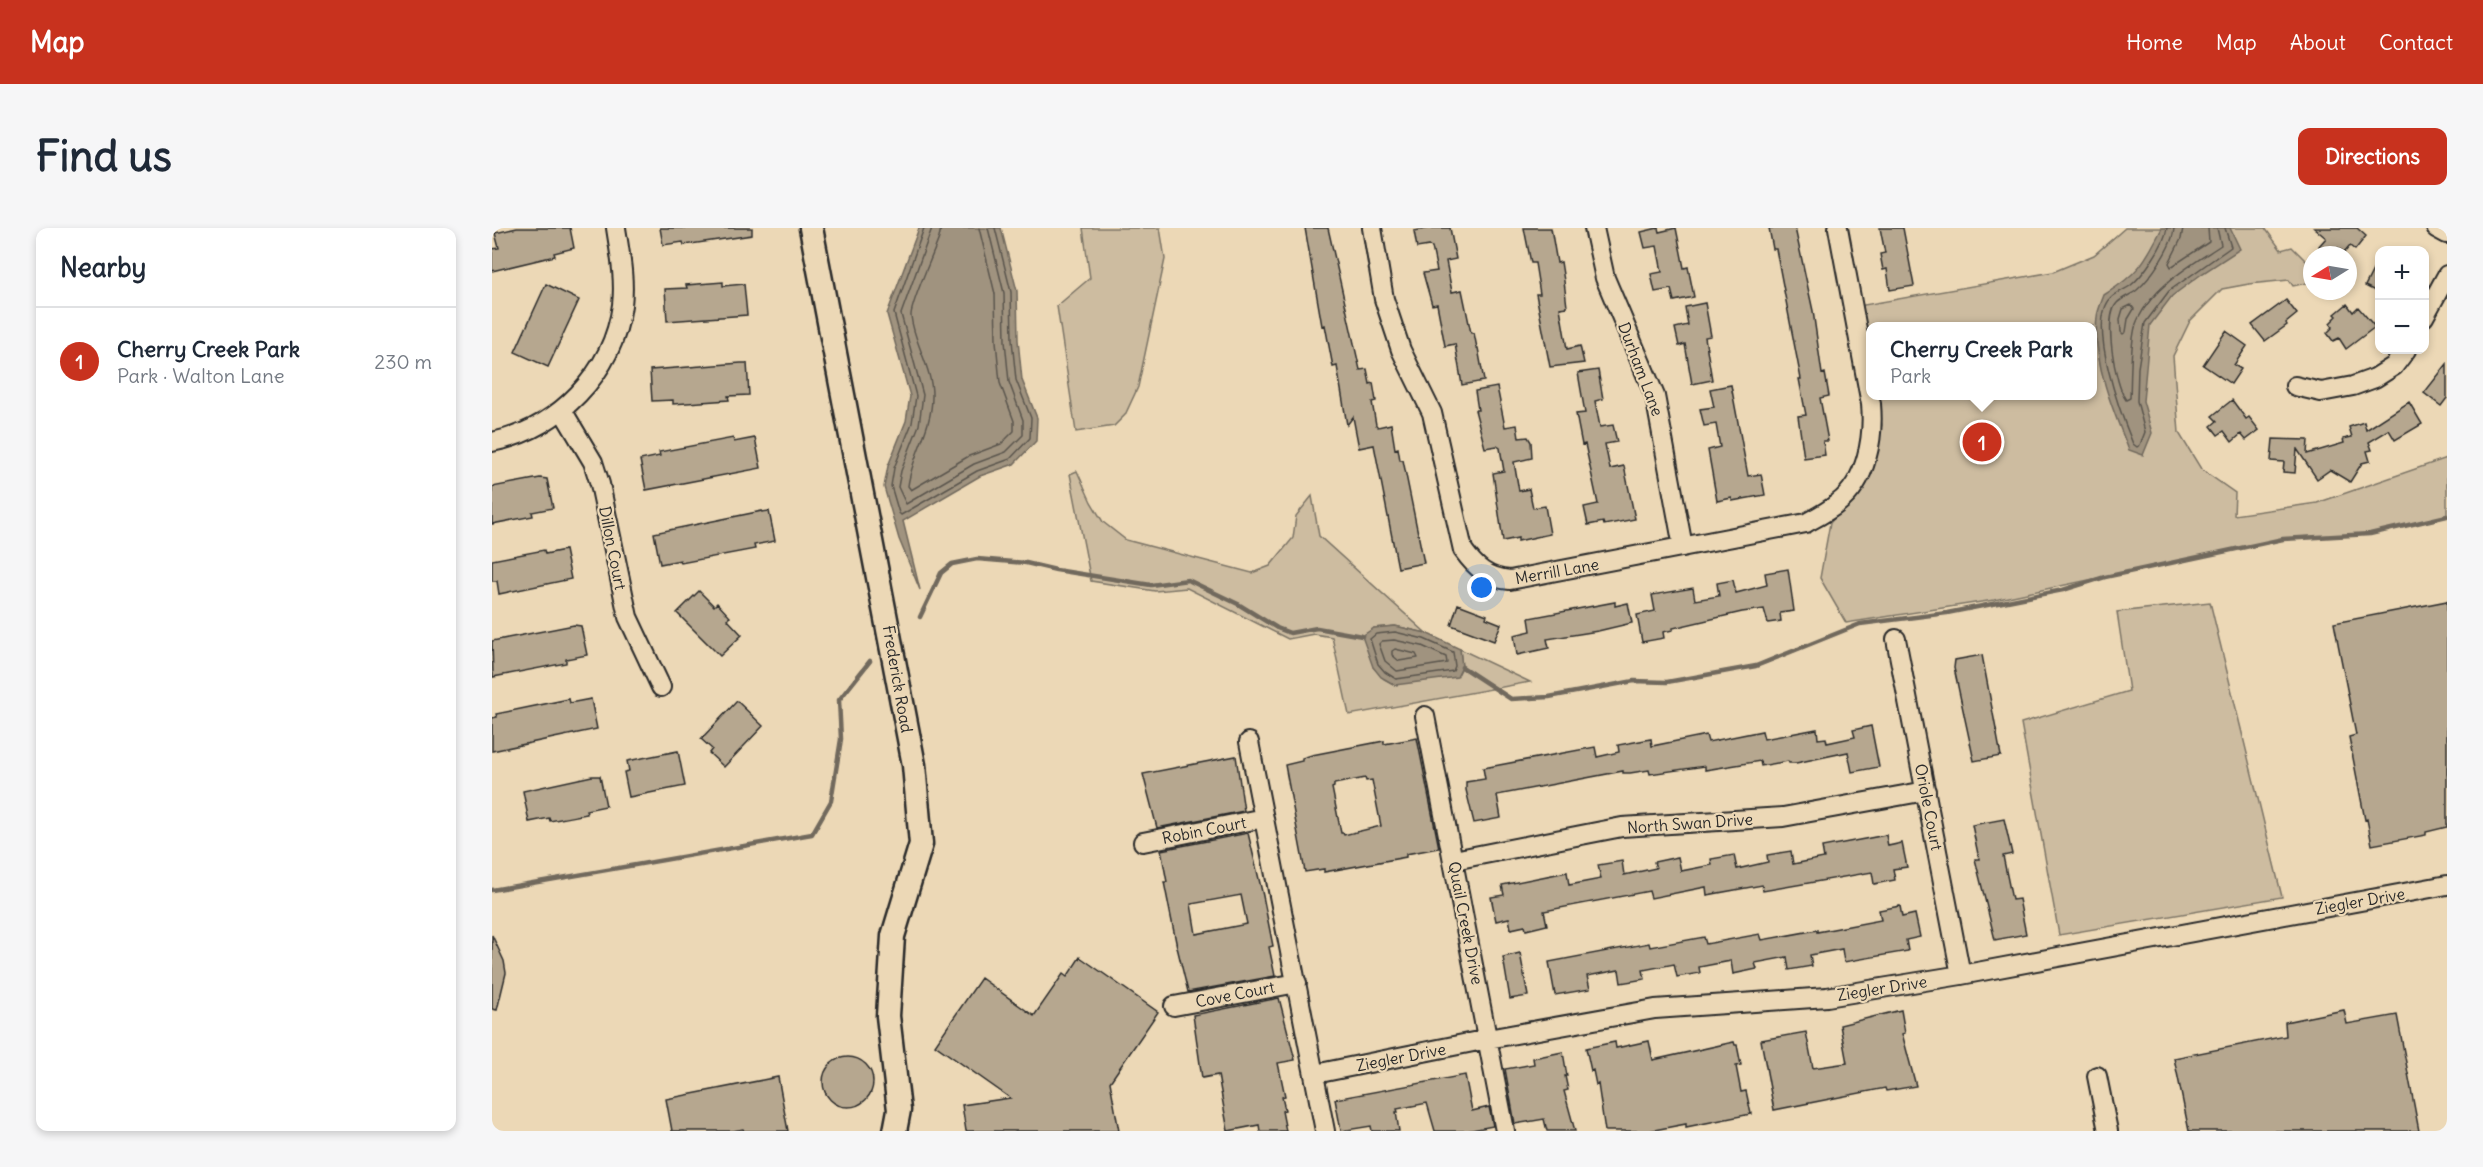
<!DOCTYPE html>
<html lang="en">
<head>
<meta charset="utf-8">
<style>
	:root { --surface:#fff; --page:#f6f6f7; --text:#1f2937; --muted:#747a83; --line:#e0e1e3; --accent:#c8321e }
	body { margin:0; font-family:Delius,sans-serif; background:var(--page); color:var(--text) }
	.controls { position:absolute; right:18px; top:18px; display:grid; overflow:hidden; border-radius:12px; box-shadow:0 3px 9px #0003 }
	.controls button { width:54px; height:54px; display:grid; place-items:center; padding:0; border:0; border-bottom:2px solid var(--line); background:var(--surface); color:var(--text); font:30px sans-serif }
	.compass { position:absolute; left:1811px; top:18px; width:54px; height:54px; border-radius:50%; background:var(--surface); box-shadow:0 3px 9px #0003; rotate:259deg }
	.you { position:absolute; left:990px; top:360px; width:21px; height:21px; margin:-15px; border:4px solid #fff; border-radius:50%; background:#1a73e8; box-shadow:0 0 0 9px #1a73e833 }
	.badge { display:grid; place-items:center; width:39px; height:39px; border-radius:50%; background:var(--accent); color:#fff; font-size:20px; font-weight:700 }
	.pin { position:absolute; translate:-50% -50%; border:3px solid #fff; box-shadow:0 2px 6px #0006 }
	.popup { position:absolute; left:1374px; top:94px; width:231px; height:78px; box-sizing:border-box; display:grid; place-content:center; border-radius:12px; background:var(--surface); filter:drop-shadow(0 2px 4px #0005); font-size:20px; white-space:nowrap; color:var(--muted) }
	.popup b { font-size:22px; color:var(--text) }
	.popup::after { content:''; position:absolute; left:50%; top:100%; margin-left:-12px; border:12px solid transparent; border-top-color:var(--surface) }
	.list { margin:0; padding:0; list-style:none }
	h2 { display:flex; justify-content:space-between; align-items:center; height:78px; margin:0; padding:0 24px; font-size:26px }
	h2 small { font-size:20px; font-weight:400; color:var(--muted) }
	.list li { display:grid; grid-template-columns:39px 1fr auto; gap:18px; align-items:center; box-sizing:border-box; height:108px; padding:0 24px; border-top:2px solid var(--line) }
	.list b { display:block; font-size:22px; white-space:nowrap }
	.list p { margin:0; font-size:20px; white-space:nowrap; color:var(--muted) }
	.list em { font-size:20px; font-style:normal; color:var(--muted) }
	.map { position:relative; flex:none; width:1955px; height:903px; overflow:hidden; border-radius:12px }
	header { display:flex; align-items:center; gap:36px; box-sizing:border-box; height:84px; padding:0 30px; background:var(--accent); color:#fff }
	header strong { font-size:28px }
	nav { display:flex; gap:33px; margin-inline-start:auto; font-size:21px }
	.intro { display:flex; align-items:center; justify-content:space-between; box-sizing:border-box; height:144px; padding:0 36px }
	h1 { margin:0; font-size:42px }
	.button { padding:15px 27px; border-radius:12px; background:var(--accent); color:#fff; font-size:21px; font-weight:700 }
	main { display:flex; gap:36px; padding:0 36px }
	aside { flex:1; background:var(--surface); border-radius:12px; box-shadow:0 3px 9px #0003 }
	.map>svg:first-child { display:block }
	.green { fill:#cdbca0; stroke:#7c7466; stroke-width:1.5 }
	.water { fill:#a0937f; stroke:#71695d; stroke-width:1.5 }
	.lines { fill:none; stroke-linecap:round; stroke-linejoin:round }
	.shore { stroke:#5a554d; stroke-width:1.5 }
	.stream { stroke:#71695d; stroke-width:4.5 }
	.building { fill:#b6a78f; stroke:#2b2b2b; stroke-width:1.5; fill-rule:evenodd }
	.minor-casing { stroke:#2b2b2b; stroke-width:22 }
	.tertiary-casing { stroke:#2b2b2b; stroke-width:27 }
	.minor { stroke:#ecd8b6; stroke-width:18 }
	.tertiary { stroke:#ecd8b6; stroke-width:22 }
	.labels { text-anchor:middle; stroke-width:4.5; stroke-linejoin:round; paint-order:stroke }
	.street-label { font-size:16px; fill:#2b2b2b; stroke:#ecd8b6 }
</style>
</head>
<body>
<header>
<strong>Map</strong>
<nav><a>Home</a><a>Map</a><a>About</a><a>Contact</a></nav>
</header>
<div class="intro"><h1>Find us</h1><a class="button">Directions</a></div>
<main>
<aside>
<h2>Nearby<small></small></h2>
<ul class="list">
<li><span class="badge">1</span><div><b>Cherry Creek Park</b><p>Park · Walton Lane</p></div><em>230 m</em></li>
</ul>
</aside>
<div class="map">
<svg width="1955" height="903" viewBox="0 0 1955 903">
	<rect width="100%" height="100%" fill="#ecd8b6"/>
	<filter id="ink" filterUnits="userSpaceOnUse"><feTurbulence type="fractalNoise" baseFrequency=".0167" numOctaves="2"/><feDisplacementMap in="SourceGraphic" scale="12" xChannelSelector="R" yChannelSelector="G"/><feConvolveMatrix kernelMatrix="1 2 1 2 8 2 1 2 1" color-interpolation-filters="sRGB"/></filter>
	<g filter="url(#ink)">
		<path class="green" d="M591,0H668L673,31L646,159L633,187L622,198L584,204L565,78L598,50Z
			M1633,0H1773L1789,22L1800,19L1820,39V54L1801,58L1797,52L1757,56L1730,61L1698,93L1681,128L1687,205L1709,241L1743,265L1742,287L1825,275L1955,230V288L1878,306L1790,311L1502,372L1354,395L1328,350L1338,295L1372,256L1390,197L1384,168H1601V98H1379V142L1366,78L1561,44L1602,27Z
			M585,243L599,274L611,294L634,312L760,345L778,338L801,310L804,288L820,268L827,308L934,405L903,398L882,400L881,439L892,451L903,457L970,439L968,421L1038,454L857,487L840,409L822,406L796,411L695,360L663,363L599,353L578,246Z
			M1718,374L1790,669L1567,707L1529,495L1637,463L1625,384Z"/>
		<path class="water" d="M427,0H509L525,63L526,112L530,152L545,190L544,213L522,236L488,248L411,293L428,362L407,311L392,259L396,238L414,193L418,168L395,86Z
			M1670,0H1738L1748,21L1711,45L1680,68L1658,97L1651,173L1660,205L1651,227L1637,222C1621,183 1600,132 1605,89C1606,81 1610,73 1612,67C1646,46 1653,34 1670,0Z
			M903,398L934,405L968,421L970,439L965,449L903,457L889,449L881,439L870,408L882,400Z"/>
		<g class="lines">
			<path class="shore" d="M432,0L402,85L424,168L420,195L402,240L399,258L407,285L409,287L485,243L518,231L538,210L539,190L524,152L520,112L519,64L503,0
				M440,0L409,86L431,167L427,197L409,243L406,259L414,276L482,236L514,224L531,207V192L517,154L513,113L512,65L496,0
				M449,0L447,10C442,25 418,76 419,88C422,116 441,141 440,169C440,201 420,227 416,258L419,262L477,228L509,216L522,203V193L508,155L504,113L503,66L487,0
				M1675,0C1673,16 1651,48 1638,58C1632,62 1624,65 1619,70C1594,95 1630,189 1641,216L1645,219L1648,217L1653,204L1645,173L1646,140L1653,95L1677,63L1739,19L1733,0
				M1682,0C1681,18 1658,51 1645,62C1639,67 1631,69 1625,75C1611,89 1623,157 1634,172L1638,170C1639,151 1638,106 1646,91C1663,57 1699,37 1729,17L1725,0
				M1691,0L1689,11L1677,35L1679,39L1717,14L1716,0
				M1639,77L1642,81L1636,91L1634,104L1631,106L1629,104L1628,91L1631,81Z
				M903,404L932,411L961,424L963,438L961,443L904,451L893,444L886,436L878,411L884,406Z
				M902,412L930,418L954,429L955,435L905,443L893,433L887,416L890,413Z
				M903,421L924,426L926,430L907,433L900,427V423Z"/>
			<path class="stream" d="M428,389L449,345L460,336L485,331L534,335L564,342L659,357L696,352L746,376L785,400L798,405L825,400L870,408
				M970,439L1019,471L1057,469L1142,453L1175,454L1264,438L1368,396L1455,385L1571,362L1613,349L1791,311L1878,306L1955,288
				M0,662L320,606L339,573L349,511L347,472L378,433"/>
		</g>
		<path class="building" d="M25,0H78L82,20L62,25L63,28L0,43V21L7,20L3,5Z
			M168,0H260V7L192,17L191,14L171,17Z
			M813,0H836L868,142L875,141L878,156L881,155L884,173L880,174L884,197L886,199L899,196L903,221L906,220L908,232H911L932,335L906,340L882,217L867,220L861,189L855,197L845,138L841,139L833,97L830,98Z
			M938,0H958L964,31L954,33L960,64L970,62L979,105H982L985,120H986L992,153L970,157L963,116L953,118L945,76L940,77L931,45L945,43L940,19L937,18L925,20L922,3Z
			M1032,0H1059L1065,35L1069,34L1072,53L1075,79L1068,80L1075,121L1088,118L1092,135L1058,139L1044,66H1048L1043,35H1039Z
			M1166,0L1167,4L1184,0L1192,40L1196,39L1202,69L1182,73L1179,61L1163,64L1159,46L1170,44L1165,18L1153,20L1149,4Z
			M1277,0H1303L1321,83L1330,146L1333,145L1337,168L1328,170L1336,213H1331L1333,227L1312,230L1306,188L1314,187L1307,151H1309L1284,21H1281Z
			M1388,0H1411L1422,58L1398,62L1395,41L1391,42L1388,26L1393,25Z
			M1822,0H1865L1874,8L1863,22L1858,18L1852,25L1846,20L1837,27L1827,18L1834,10Z
			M1887,30V65L1873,58Z
			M231,54V58L252,56L255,87L175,93L173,61L195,60L194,57Z
			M54,56L87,72L56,139L23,124Z
			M1794,72L1805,86L1794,95L1795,97L1773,113L1760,97Z
			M1213,75L1219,108L1213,109L1220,152L1200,156L1193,116L1187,118L1183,100L1196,97L1193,79Z
			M1855,76L1861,84L1866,79L1883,99L1854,121L1847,110L1841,113L1835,105L1841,99L1838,95L1845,88L1843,86Z
			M1734,103L1755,118L1742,137L1749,141L1739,156L1711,137Z
			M249,135H255L257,167L236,168L237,172L181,176V172L160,173L158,142Z
			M1955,136V170L1949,178L1932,165Z
			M1106,142L1111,171L1103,173L1108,199L1121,197L1125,214L1113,216L1118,241L1132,238L1143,291L1112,297L1111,294L1096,297L1092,279L1106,276L1093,216L1090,217L1084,186L1093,185L1086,145Z
			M1239,157L1256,248L1269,246L1273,267L1240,273V270L1225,273L1216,222L1228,219L1224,196L1212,198L1208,181L1222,179L1218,161Z
			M1005,159L1013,199L1025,197L1027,210L1036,209L1039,214L1040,230L1022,234L1027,263L1037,261L1041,280L1053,278L1058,306L1026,313V310L1011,313L1001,245L1012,243L1008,220L1005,218L993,220L983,182H986L983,163Z
			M1740,172L1754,191L1757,189L1767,202L1754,212L1749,206L1740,214L1732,203L1726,207L1719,198L1725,193L1720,188Z
			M1917,174L1930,196L1903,212L1897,202L1877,214L1880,222L1875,223L1878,233L1870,235L1858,254L1838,242L1825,251L1805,221L1803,245L1791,244L1792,234L1779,233L1781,211L1816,212L1815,226L1852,215L1851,211L1860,209L1857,199L1872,194L1874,202Z
			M241,210L242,214L263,210L269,240L154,262L148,232L168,228L167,224Z
			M48,250L55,251L61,280L40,284L41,288L0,296V259Z
			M270,283V284L277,283L283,313L262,317L263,321L189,335L188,332L168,336L162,305Z
			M52,322L53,326L73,322L79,351L7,366L5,353H0V332Z
			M1296,341L1302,383L1288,385L1289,393L1276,395L1272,381L1250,384L1181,400V402L1171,404L1172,410L1150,414L1145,387L1163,383L1160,367L1201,360L1203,372L1227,368L1225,355L1241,352L1244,365L1275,357L1273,345Z
			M207,363L222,378L225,375L238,389L235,391L250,407L228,428L185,385Z
			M1955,373V599L1934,604V607L1880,617L1875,591L1873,592L1857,509L1864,507L1842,395Z
			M1123,374V378L1136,375L1140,395L1106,403L1055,411L1057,420L1025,427L1022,407L1039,403L1037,390Z
			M966,376L995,387L994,390L1009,396L1002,413L959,397Z
			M82,397L89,398L95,427L74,431V435L1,449L0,413Z
			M1490,427L1509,528L1482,533L1462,440L1463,432Z
			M77,471L78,475L99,471L105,501L0,523V490L5,489L4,486Z
			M245,473L271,498L232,539L217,525L220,521L209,511Z
			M1379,498L1387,539L1360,544L1356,524L1304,535H1297L1296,533L1269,538L1268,533L1213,542V538L1158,546L1157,542L1138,545H1131V543L1005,567L1009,590L982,595L974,562V554L993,551L991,540L1103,519L1105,529L1127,524L1126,517L1159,511L1160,518L1214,507L1216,514L1270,503L1272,511L1325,501L1326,511L1334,510L1335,515L1363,509L1361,502Z
			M925,510L947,620L914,626V629L832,644V641L813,644L793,537L810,533V530L820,527L892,513V516ZM873,550L874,553L880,552L889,598L852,607L851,605H849L840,560L842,559V556Z
			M186,523L193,558L137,569L132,544L137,543L135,533Z
			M744,528L752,583L665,600L651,546Z
			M100,548H108L114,578L94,582L95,586L58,593L57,590L37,594L31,563Z
			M1512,591L1520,626L1511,628L1520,672L1527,671L1534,706L1503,712L1483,631H1487L1480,597Z
			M756,605L771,668L781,718L777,719L783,748L696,764L685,719L672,654H675L669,622ZM749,667L755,696L704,706L699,676Z
			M1394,607L1396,618L1410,615L1415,639L1401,641L1403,652L1382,656L1380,644L1271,663L1270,657L1215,667L1214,659L1159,670L1157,663L1052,683L1055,697L1034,702L1033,698L1019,701L1017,690L1004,693L999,669L1012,667L1010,657L1075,644L1077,657L1109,651L1106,637L1130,633L1132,647L1164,640L1162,634L1186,629L1189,643L1220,637L1219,631L1242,627L1245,641L1276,634L1275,627L1299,623L1301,636L1332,630L1330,619Z
			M1408,678L1410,689L1423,686L1428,709L1414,712L1416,723L1352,734L1350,721L1318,727L1320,738L1297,742L1295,729L1263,735L1265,741L1241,746L1239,733L1207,739L1208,745L1185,749L1182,736L1151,742L1153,751L1129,755L1127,742L1095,748L1098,761L1063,767L1057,734L1157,715L1158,719L1212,709L1214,716L1268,706L1270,712L1325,702V704L1389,692L1387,682Z
			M0,707L12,733L14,745L5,782L0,781Z
			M1028,725L1036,768L1018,771L1011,729Z
			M588,729L666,784L618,854L627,903H474L470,877L518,870L443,817L489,750L542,788L571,746L575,749Z
			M787,770L803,832L786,835L793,868L790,869L793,882L790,883L794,903H768L767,897L736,903L726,847L710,850L701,787Z
			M1409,782L1413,805L1410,806L1411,809L1424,858L1394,863L1393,860L1282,882L1269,812L1314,804L1321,840L1355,835L1348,797Z
			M1852,782L1855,796L1905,787L1927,903H1697L1682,830L1794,808L1793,794Z
			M1157,813L1161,832L1242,814L1243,817H1245L1249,837L1244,838L1249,864L1254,863L1259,886L1194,899V896L1157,903H1113L1106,856L1104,857L1101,842L1099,843L1094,820L1123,814L1124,820Z
			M1071,824L1075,848H1073L1076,862L1072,863L1083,903H1055L1052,891L1023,896L1013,841L1042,836L1041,830Z
			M331 854a25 25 0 1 1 50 0a25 25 0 1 1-50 0Z
			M973,847L980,883L997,879L1001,898L975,903H943L935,875L905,881L906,884H904L907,903H880L879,898L849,903L843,871Z
			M286,849L296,903H252L251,901L241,903H180L174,871Z"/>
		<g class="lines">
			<defs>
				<path id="minor" d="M880,0L892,71L909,122L940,185L971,322C984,340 995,350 1018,352L1314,295C1325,289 1337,283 1346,275C1375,253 1382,209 1379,176L1346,0
					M1102,0L1113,50L1163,168L1191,319
					M1944,0L1955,6
					M1932,89L1955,47
					M1803,158L1829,164L1861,158L1883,150L1902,138L1914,122
					M70,182L101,234L108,256L136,389L169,459
					M0,214C66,201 121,145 130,77C133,51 128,26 124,0
					M1404,411L1469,747
					M933,488L1013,903
					M757,514L833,903
					M651,614L772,590
					M962,632L1130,599L1291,589L1434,563
					M682,778L805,755
					M823,846L996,811L1163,781L1335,769L1469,747L1955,657
					M1605,848L1616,903"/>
				<path id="tertiary" d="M319,0L422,537L429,616L401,708L396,788L407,882L403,903"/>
			</defs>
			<use href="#minor" class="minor-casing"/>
			<use href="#tertiary" class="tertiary-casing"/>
			<use href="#minor" class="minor"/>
			<use href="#tertiary" class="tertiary"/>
		</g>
	</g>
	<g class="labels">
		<g class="street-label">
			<text transform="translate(1149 141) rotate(69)" y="6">Durham Lane</text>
			<text transform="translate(121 320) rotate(79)" y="6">Dillon Court</text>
			<text transform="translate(1065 343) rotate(-10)" y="6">Merrill Lane</text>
			<text transform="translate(406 451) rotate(80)" y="6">Frederick Road</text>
			<text transform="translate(1437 579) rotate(79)" y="6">Oriole Court</text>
			<text transform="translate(1198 595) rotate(-4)" y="6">North Swan Drive</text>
			<text transform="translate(712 602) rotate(-11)" y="6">Robin Court</text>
			<text transform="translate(1868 673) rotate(-10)" y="6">Ziegler Drive</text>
			<text transform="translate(974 695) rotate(79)" y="6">Quail Creek Drive</text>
			<text transform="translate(1390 760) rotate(-9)" y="6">Ziegler Drive</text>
			<text transform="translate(743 766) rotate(-11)" y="6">Cove Court</text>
			<text transform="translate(909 829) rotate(-11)" y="6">Ziegler Drive</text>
		</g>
	</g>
</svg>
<div class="controls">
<button>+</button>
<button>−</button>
</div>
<svg class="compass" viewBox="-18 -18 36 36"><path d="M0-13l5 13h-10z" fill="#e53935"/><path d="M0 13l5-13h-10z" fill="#747a83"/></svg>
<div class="you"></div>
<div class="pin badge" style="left:1490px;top:214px">1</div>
<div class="popup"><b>Cherry Creek Park</b>Park</div>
</div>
</main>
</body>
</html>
